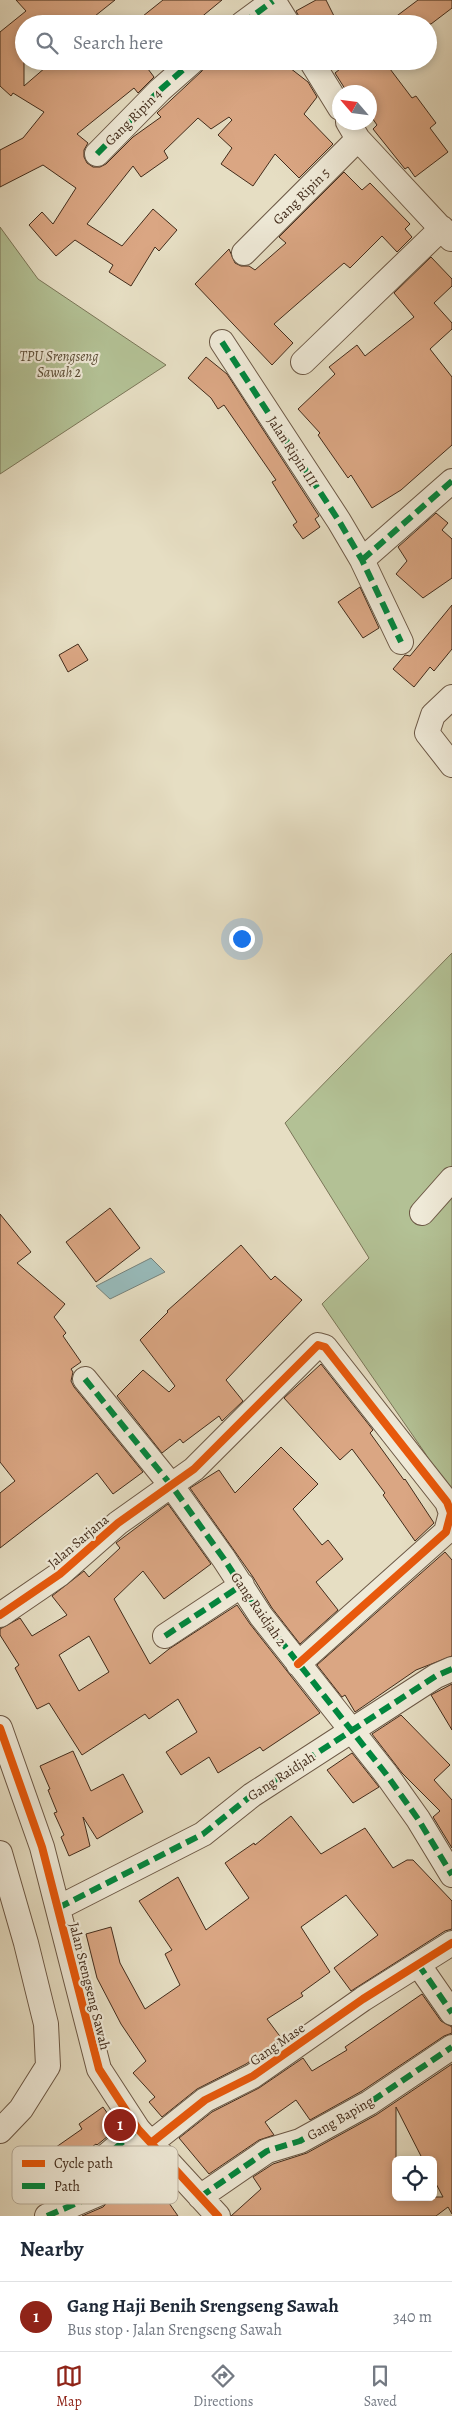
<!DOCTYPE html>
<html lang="en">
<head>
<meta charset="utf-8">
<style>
	:root { --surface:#fff; --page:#f2f2f3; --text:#1f2937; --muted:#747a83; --line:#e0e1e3; --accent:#8f2418 }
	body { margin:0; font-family:Alegreya,serif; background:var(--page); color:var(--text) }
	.controls { position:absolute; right:15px; bottom:15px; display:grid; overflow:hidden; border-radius:8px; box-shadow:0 2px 8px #0003 }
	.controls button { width:45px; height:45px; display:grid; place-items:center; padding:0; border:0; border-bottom:1px solid var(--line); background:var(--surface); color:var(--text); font:25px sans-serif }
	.compass { position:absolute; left:332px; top:85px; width:45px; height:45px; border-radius:50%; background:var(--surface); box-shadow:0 2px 8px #0003; rotate:298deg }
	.you { position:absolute; left:241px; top:938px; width:18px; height:18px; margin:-12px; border:4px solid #fff; border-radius:50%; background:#1a73e8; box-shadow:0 0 0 8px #1a73e833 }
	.badge { display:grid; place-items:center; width:32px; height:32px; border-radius:50%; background:var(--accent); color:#fff; font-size:16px; font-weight:700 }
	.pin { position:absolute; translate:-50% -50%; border:2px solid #fff; box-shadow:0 1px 5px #0006 }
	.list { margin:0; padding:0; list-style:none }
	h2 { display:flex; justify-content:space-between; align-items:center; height:65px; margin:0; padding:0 20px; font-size:21px }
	h2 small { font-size:16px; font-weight:400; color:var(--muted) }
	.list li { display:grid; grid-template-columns:32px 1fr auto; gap:15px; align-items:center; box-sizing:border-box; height:70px; padding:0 20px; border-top:1px solid var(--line) }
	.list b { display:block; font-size:19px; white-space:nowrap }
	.list p { margin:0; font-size:16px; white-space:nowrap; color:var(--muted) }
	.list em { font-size:16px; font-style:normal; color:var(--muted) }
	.icon { flex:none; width:28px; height:28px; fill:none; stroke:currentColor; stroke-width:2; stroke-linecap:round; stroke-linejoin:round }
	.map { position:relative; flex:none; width:452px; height:2216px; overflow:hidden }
	.search { position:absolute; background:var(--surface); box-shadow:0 2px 8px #0003; left:15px; right:15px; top:15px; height:55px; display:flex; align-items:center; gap:12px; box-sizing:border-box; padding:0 18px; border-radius:28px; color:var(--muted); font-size:19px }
	.sheet { height:135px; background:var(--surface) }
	nav { display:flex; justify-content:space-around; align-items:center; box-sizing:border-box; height:70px; border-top:1px solid var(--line); background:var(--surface); font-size:14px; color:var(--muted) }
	nav a { display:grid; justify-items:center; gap:2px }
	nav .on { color:var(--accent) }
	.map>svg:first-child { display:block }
	.green { fill:#b3c195; stroke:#7b7658 }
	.water { fill:#98bbbb; stroke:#76827b }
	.building { fill:#daa683; stroke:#432c1b; fill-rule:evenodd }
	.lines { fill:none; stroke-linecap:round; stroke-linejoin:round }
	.minor-casing { stroke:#6c5845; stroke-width:26 }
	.minor { stroke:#efead8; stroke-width:24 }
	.quiet { stroke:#00873e; stroke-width:6; stroke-dasharray:12 6; stroke-linecap:butt }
	.cycleway-casing { stroke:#efead8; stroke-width:11 }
	.cycleway { stroke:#e8590c; stroke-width:8 }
	.labels { text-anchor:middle; stroke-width:4.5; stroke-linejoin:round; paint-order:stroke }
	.street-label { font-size:14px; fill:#432c1b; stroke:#efead8 }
	.park-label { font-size:14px; font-style:italic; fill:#594a33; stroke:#efead8 }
	.key { fill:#efead8; stroke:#bbb19f; stroke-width:1 }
	.key-label { font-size:14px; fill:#432c1b }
</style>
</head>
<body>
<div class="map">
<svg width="452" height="2216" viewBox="0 0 452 2216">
	<rect width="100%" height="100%" fill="#e6dec3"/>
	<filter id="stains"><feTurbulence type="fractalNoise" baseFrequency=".004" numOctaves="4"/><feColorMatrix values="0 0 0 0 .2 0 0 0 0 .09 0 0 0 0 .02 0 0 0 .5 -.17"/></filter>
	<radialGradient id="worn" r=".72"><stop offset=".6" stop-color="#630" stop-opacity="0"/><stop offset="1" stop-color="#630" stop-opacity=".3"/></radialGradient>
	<path class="green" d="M0,227L38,279L166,365L0,474Z
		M452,953V1501L425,1453L322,1304L369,1258L285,1123Z"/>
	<path class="water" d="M151,1258L165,1272L110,1299L96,1286Z"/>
	<path class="building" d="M16,0H115L85,24H24V86L53,61H142L154,77L138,93L134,88L77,134L88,143L84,150V157L87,163L93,167H100L106,164L133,137L161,117L157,113L202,71L206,61H281L308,82L317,97L304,114L333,144L299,178L275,154L253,186L221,164L232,148L218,135L232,120L229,117L211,129L198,118L164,151L168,158L141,177L133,166L87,224L122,246L153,209L177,230L159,251L155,247L131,286L109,272L113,265L75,240L56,256L29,225L42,212L53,224L76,188L43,165L0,187V150L23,138L44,112L13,93L11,96L0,86V32L26,11Z
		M163,0H222L193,24H133Z
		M316,0H326L338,24H303L296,11Z
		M418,0H452V8L431,24H386Z
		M350,61H384L412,98L416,96L436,123L430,128L448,152L415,177L408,167L405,169L373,129L377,125L370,115V92H347L335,73Z
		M344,172L362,190L370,183L410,224L405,229L412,237L397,252L382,236L350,268L344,263L274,324L293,343L272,365L195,284L229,249L235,263L241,266H249L255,270L286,243L279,237Z
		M431,257L452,279V286L434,303L452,323V329L430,349L452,377V445L401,490L372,508L351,475L348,478L318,435L320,433L298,409L335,374L329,367L357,345L365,356L414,317L394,293Z
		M206,357L227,374L319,516L315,519L320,527L303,539L293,525L297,522L272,482L276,480L224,405L218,409L211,398L188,378Z
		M436,513L448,523L442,530L452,539V578L423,598L396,574L407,561L398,547Z
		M360,587L379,628L363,638L338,602Z
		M452,605V649L434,671L430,667L414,687L393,669L405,655L410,656Z
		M78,644L88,660L68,672L59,655Z
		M110,1208L140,1248L96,1282L66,1242Z
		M0,1214L31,1252L17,1263L65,1304L54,1317L66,1333L63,1336L81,1362L71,1369L73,1372L71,1381L74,1387L143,1472L113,1494L97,1473L0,1548V1493L15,1481L0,1462Z
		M241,1245L271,1280L275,1276L302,1300L226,1380L243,1401L222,1421L219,1416L183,1443L180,1439L162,1453L117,1396L143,1370L169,1392L175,1386L140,1340L168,1312L167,1311Z
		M321,1364L373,1430L370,1433L404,1480L405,1479L434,1523L415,1541L383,1495L385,1493L352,1449L340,1460L284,1398Z
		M281,1447L318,1484L293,1509L322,1545L328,1540L343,1559L316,1582L338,1610L300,1644L272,1608L253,1577L190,1488L219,1470L235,1493Z
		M168,1504L211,1564L164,1599L143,1571L114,1599L150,1664L169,1649L237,1605L250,1624L320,1713L263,1751L260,1747L218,1773L209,1757L181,1775L166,1752L197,1732L178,1699L149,1719L145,1714L82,1755L49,1703L37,1709L15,1668L19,1665L0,1635V1629L20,1618L32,1636L67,1615L52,1596L84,1571L89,1577L120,1548L116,1543ZM89,1636L109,1672L79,1691L59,1655Z
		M445,1552L452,1560V1656L416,1670L355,1712L345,1695L342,1697L317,1665Z
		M452,1684V1730L431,1695Z
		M401,1715L450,1765L434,1780L452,1800V1848L433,1817L440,1811L402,1773L372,1734Z
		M73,1751L91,1791L123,1774L143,1812L97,1839L83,1817L90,1846L69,1856L61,1837L64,1835L54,1813L57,1812L48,1790L50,1789L40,1766Z
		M352,1753L379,1787L353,1803L327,1770Z
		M291,1816L321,1854L365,1828L393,1868L407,1860H413L452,1901V1929L445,1931L351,1991L334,1968L378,1935L346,1895L301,1927L330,1972L301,1993L303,1996L267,2019L282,2039L246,2064L197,2089L162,2117L149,2102L155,2097L133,2073L146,2061L121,2024L97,1978L86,1934L111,1927L120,1963L145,2009L180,1985L165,1954L172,1950L139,1901L178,1877L206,1930L249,1898L225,1863L254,1843L255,1845Z
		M422,1994L441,2021L452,2027V2033L444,2036L362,2091L310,2120L296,2100L265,2122L274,2135L259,2140L209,2174L179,2138L212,2112L259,2088L303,2058L312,2071L347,2050L345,2047Z
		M452,2064V2214L448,2207L436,2216H231L261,2189L253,2177L273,2164L307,2153L376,2115ZM396,2107L423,2160H433V2178L443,2197H396Z
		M103,2107L118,2128L97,2145L96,2144L61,2169L49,2152L82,2129L79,2124Z
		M133,2151L178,2216H82L103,2207L108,2202L132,2196L113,2168Z"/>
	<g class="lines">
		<defs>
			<path id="minor" d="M273,0L288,24
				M242,24L273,1
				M311,61L340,108
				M348,122L358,139L451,239
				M97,154L160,90L193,61
				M244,253L358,139
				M222,342L339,521L362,560L401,642
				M303,362L442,228
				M362,560L452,481
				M452,697L433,715L427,733L452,765
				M422,1213L452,1179
				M85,1379L171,1485L224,1559L261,1616L386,1774L418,1819L452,1875
				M0,1615L60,1574L118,1523L194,1469L318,1345L325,1347L447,1502L451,1513L446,1532L298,1664
				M165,1636L242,1585
				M0,1728L42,1847L99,2069L138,2129L218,2216
				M0,1853L26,1943L46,2024L48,2066L21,2109L0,2131
				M58,1908L203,1834L252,1795L436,1676L452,1669
				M418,1964L452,2013
				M151,2143L205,2100L253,2076L363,1999L452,1943
				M200,2197L267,2151L300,2141L369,2103L452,2047
				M47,2216L98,2194C107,2179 95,2173 99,2162L138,2129"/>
		</defs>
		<use href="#minor" class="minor-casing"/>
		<use href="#minor" class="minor"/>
		<path class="quiet" d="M242,24L273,1
			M97,154L160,90L193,61
			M222,342L339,521L362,560L401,642
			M362,560L452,481
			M85,1379L171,1485L224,1559L261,1616L386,1774L418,1819L452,1875
			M165,1636L242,1585
			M58,1908L203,1834L252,1795L436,1676L452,1669
			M418,1964L452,2013
			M200,2197L267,2151L300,2141L369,2103L452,2047
			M47,2216L98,2194C107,2179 95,2173 99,2162L138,2129"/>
		<defs>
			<path id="cycleway" d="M0,1615L60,1574L118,1523L194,1469L318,1345L325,1347L447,1502L451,1513L446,1532L298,1664
				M0,1728L42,1847L99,2069L138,2129L218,2216
				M151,2143L205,2100L253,2076L363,1999L452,1943"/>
		</defs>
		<use href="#cycleway" class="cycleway-casing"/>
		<use href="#cycleway" class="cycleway"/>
	</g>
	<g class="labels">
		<g class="street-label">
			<text transform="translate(133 117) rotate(-45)" y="5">Gang Ripin 4</text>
			<text transform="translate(301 196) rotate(-45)" y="5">Gang Ripin 5</text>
			<text transform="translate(293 451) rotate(57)" y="5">Jalan Ripin III</text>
			<text transform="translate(78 1541) rotate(-40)" y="5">Jalan Sarjana</text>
			<text transform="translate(259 1609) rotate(55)" y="5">Gang Raidjah 2</text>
			<text transform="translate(281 1776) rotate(-33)" y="5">Gang Raidjah</text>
			<text transform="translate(90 1986) rotate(76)" y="5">Jalan Srengseng Sawah</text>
			<text transform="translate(277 2044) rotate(-35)" y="5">Gang Mase</text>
			<text transform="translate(340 2118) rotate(-30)" y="5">Gang Baping</text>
		</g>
		<g class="park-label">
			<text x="59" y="361">TPU Srengseng<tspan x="59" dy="16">Sawah 2</tspan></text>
		</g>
	</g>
	<rect x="12" y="2146" width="166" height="58" rx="8" class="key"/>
	<rect x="22" y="2160" width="23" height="7" fill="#e8590c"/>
	<rect x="22" y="2183" width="23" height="6" fill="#00873e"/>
	<g class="key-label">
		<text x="54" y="2168">Cycle path</text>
		<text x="54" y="2191">Path</text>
	</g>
	<rect width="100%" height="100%" filter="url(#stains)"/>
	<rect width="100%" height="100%" fill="url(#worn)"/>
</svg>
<div class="controls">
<button><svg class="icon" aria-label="locate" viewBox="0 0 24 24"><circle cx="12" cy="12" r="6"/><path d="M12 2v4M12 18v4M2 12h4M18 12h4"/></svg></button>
</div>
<svg class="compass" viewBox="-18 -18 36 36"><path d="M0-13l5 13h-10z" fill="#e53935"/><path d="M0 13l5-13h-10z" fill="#747a83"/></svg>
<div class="you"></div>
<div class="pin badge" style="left:120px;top:2125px">1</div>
<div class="search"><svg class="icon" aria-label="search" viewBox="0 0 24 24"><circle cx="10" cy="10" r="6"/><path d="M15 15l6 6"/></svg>Search here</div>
</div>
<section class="sheet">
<h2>Nearby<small></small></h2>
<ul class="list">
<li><span class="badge">1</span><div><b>Gang Haji Benih Srengseng Sawah</b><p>Bus stop · Jalan Srengseng Sawah</p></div><em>340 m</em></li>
</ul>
</section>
<nav>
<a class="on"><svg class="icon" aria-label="map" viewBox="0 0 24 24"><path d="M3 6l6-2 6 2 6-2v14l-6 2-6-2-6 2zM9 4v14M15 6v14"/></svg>Map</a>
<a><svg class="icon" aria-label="directions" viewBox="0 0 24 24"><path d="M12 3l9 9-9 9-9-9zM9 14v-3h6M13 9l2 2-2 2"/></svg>Directions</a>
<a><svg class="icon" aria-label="saved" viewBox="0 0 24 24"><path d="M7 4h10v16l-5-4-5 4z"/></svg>Saved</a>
</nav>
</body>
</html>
